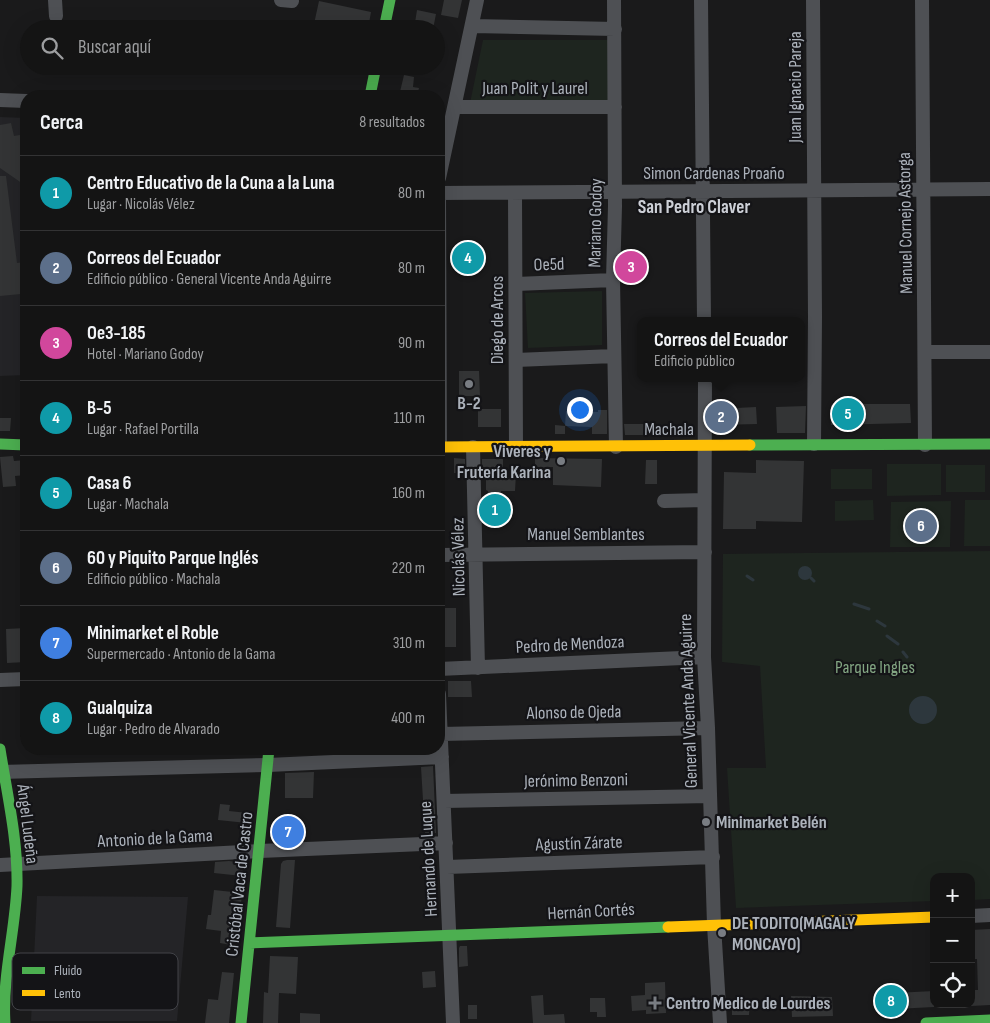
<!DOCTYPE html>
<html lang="es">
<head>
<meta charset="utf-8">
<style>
	:root { --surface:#141414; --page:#1d1d1d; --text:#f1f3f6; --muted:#9d9ea0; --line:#333334; --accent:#db2777 }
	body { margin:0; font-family:"Sofia Sans Condensed",sans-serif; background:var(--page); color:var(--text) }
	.controls { position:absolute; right:15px; bottom:15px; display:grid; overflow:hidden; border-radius:10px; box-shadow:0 5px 20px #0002 }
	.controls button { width:45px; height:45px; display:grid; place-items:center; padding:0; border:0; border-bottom:1px solid var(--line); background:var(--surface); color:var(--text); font:25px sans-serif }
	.you { position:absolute; left:579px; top:409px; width:18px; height:18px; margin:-12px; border:4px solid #fff; border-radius:50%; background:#1a73e8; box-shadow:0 0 0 8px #1a73e833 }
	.badge { display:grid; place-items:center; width:32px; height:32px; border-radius:50%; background:var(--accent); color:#fff; font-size:16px; font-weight:700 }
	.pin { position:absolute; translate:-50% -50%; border:2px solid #fff; box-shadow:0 1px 5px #0006 }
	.popup { position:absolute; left:637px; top:317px; width:168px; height:65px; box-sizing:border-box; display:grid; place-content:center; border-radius:10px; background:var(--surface); filter:drop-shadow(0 1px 4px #0005); font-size:16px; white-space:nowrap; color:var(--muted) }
	.popup b { font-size:19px; color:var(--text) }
	.popup::after { content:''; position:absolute; left:50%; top:100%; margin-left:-10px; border:10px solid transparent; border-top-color:var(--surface) }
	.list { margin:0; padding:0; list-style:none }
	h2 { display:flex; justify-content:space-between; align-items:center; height:65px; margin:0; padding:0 20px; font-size:21px }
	h2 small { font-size:16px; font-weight:400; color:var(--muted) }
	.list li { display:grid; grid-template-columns:32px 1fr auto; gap:15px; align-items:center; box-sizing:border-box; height:75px; padding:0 20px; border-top:1px solid var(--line) }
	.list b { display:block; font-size:19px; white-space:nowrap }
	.list p { margin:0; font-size:16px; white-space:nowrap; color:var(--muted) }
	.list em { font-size:16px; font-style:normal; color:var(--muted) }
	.icon { flex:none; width:28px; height:28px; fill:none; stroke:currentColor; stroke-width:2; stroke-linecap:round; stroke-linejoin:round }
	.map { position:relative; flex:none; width:990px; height:1023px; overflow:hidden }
	.search { position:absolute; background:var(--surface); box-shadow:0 5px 20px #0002; left:20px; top:20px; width:425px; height:55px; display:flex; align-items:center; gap:12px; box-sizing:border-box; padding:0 18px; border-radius:28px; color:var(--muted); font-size:19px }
	.panel { position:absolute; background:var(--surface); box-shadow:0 5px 20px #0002; left:20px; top:90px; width:425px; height:665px; border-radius:20px }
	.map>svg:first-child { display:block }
	.built { fill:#242427 }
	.green { fill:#1e251f }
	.water { fill:#2d373d }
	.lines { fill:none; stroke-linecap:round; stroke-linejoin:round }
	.stream { stroke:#2d373d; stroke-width:3 }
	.building { fill:#333435 }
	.street { stroke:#4e5054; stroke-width:14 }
	.fast { stroke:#4caf50; stroke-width:11 }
	.slow { stroke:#ffc107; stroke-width:11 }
	.poi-dot { fill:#797d83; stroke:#141417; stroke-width:2 }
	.labels { text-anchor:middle; stroke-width:4.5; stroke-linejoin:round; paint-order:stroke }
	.street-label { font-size:18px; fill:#acb2bb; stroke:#141417 }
	.poi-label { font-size:18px; font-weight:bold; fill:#acb2bb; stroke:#141417; text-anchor:start }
	.park-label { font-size:18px; fill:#83a683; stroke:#141417 }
	.neighbourhood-label { font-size:19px; font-weight:bold; fill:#cdd0d7; stroke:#141417 }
	.key { fill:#141417; stroke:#424348; stroke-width:1 }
	.key-label { font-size:14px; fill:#acb2bb }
</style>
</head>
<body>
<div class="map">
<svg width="990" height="1023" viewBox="0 0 990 1023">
	<rect width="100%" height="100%" fill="#1a1a1b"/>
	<path class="built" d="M0,117L26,118V375L0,376Z
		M37,896L188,897L177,1021H31Z"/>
	<path class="green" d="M483,40H608L609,101L470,103Z
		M602,291V345L528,348L525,293Z
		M887,464H941V495L887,496Z
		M946,465H985V492H946Z
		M831,469H872V489H831Z
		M873,500L874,520L835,521V501Z
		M965,500H990V546H964Z
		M951,501L950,547H890L891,502Z
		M990,551V899L971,900V877H934V901L736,908L727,768H766L760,666L722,662L723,554Z"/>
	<path class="water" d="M798 573a7 7 0 1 1 14 0a7 7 0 1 1-14 0Z
		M909 710a14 14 0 1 1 28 0a14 14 0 1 1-28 0Z"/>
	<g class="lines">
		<path class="stream" d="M747,576L753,580
			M811,578L814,581
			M854,604L869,609
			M877,621L885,626
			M887,636L898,644
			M903,652L907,657"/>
	</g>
	<path class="building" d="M444,0H462L458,18L441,15Z
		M319,1L371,12L368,29H337L314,24Z
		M417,10L436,14L433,29H414Z
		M404,75L414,77L413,87L419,88L417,96H399Z
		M11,123L14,136L26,134V186L0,168V125Z
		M0,176H6L17,263L26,262V286L20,287L21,294L0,296Z
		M459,245L477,246L476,270H458Z
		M459,371H479L480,396H459Z
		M864,404H910L911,423L831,425V405Z
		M806,406L805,433H777L776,407Z
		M756,407L757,424L717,425V409Z
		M478,409H501V427H478Z
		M598,410H607V434H592V427L565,426L566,411L598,412Z
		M0,418H11L10,431H0Z
		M624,424H652V435H625Z
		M555,425L565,426V434H555Z
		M13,456L14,461L26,460V475L15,476L16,486L3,487L0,457Z
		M454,458L465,459V473H454Z
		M535,458L602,459L601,487L553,485V467L535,468Z
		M482,459H503V474H516L515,491H501L502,522H488V491L486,490V478H484V473H482Z
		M646,460H657V484H645Z
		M756,460L804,461L802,522L756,521V529H723L724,472L756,473Z
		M444,608H456V647H444Z
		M26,628V662L7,663L6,629Z
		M448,681H471L472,697H448Z
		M288,749H304V755H287Z
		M433,766L436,833H425L421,767Z
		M314,772L313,798H285V773Z
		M28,784L30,794L21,796L19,786Z
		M220,804L230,805L229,811L248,813L247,823L218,820Z
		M280,816L297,817L296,837H279Z
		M287,860H295L290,928L276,927L281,864L283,861Z
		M229,861L243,863L242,876L214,873L215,862Z
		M214,890L242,893L238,938L232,937L231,945L220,943L221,931L206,929L208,915H211Z
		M990,929V1005L971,1006V990H978L977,959H971V930Z
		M460,946H467L468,966L459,967V948Z
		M270,956L298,957L296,994L279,993L278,1023H263L264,992L268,993Z
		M435,971L436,987L423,988L422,972Z
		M222,972L234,973L229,1023H205L208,999L218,1000Z
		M665,982L666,1013L646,1014V1010L632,1011L631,996L645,995V983Z
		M934,991V1007L876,1010L875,994Z
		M543,995L544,1015L564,1014L565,1023H533L531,996Z
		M791,996L832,997L833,1016L792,1017Z
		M590,998H605L606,1017H597V1012H590Z
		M732,1000H750L749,1015H732Z
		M468,1005H477V1019H468Z
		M300,1013L320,1014V1023H300Z"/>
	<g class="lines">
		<path class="street" d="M55,0L56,16
			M281,0L292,1
			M614,0L615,206L613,280L616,447
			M701,0L704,321
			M813,0L815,317L814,444
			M922,0L925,445
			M472,26L615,29
			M0,100L26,101
			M454,107H615
			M439,178L477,0
			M439,193L990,189
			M515,193L516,447
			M439,195L440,447
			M516,284L613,280
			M925,352H990
			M516,360L614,356
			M705,378L704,657L708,728L714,925L720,1023
			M473,447L478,668
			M664,501L704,500
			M439,555L705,552
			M439,669L704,657
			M0,680L26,679
			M439,694L453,1023
			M441,734L708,728
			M0,772L268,765L442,757
			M444,801L710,796
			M0,865L260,851L446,843
			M447,867L713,857
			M971,916L990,915"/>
		<path class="fast" d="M384,29L390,0
			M370,96L376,66
			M0,444L26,445
			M750,445L990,444
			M0,749C7,794 18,840 17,886C15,932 2,977 5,1023
			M250,943L668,927
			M241,1023L269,749
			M926,1023L990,1020"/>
		<path class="slow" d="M439,447L750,445
			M668,927L934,917"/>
	</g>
	<g class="poi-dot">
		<circle cx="469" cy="384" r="5"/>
		<circle cx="561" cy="461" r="5"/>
		<circle cx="706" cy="822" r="5"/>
		<circle cx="722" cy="933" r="5"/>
		<path d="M652.5 995.5h5v5h5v5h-5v5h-5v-5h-5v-5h5z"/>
	</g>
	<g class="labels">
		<g class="street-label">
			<text transform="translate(795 87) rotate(-90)" y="6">Juan Ignacio Pareja</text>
			<text x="535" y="94">Juan Polit y Laurel</text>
			<text x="714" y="179">Simon Cardenas Proaño</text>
			<text transform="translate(595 223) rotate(-89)" y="6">Mariano Godoy</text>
			<text transform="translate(905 223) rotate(-91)" y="6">Manuel Cornejo Astorga</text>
			<text transform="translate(549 264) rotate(-2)" y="6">Oe5d</text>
			<text transform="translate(497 320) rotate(-90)" y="6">Diego de Arcos</text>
			<text x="669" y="435">Machala</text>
			<text x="586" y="540">Manuel Semblantes</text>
			<text transform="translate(458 557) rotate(-91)" y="6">Nicolás Vélez</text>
			<text transform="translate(570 644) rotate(-3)" y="6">Pedro de Mendoza</text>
			<text transform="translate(688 701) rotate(-92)" y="6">General Vicente Anda Aguirre</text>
			<text transform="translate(574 712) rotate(-1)" y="6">Alonso de Ojeda</text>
			<text transform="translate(576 780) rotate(-1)" y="6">Jerónimo Benzoni</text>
			<text transform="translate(28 824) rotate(83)" y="6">Ángel Ludeña</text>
			<text transform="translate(155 838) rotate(-3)" y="6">Antonio de la Gama</text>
			<text transform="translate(579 843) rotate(-2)" y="6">Agustín Zárate</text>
			<text transform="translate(428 859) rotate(-93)" y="6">Hernando de Luque</text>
			<text transform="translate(239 884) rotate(-84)" y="6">Cristóbal Vaca de Castro</text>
			<text transform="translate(591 911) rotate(-3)" y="6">Hernán Cortés</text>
		</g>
		<g class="poi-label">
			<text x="469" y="409" text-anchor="middle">B-2</text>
			<text x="551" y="457" text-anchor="end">Viveres y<tspan x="551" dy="21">Frutería Karina</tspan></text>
			<text x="716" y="828">Minimarket Belén</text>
			<text x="732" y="929">DE TODITO(MAGALY<tspan x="732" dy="21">MONCAYO)</tspan></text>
			<text x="666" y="1009">Centro Medico de Lourdes</text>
		</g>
		<g class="park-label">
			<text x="875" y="673">Parque Ingles</text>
		</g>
		<g class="neighbourhood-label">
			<text x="694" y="213">San Pedro Claver</text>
		</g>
	</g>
	<rect x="12" y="953" width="166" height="57" rx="8" class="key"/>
	<rect x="22" y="967" width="23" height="7" fill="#4caf50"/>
	<rect x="22" y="990" width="23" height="6" fill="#ffc107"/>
	<g class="key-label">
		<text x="54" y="975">Fluido</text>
		<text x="54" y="998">Lento</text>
	</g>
</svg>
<div class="controls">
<button>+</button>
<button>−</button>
<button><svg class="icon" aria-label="locate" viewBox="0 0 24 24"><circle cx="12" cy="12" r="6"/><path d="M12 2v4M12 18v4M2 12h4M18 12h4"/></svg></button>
</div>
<div class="you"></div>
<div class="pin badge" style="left:495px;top:510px;background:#0f9aa8">1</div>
<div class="pin badge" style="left:721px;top:417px;background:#5c6f8a">2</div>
<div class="popup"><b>Correos del Ecuador</b>Edificio público</div>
<div class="pin badge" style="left:631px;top:267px;background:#d1479c">3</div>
<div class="pin badge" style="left:468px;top:258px;background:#0f9aa8">4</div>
<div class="pin badge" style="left:848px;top:414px;background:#0f9aa8">5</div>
<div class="pin badge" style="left:921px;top:526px;background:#5c6f8a">6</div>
<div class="pin badge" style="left:288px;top:832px;background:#3f7fe0">7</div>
<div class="pin badge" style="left:891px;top:1001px;background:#0f9aa8">8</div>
<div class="search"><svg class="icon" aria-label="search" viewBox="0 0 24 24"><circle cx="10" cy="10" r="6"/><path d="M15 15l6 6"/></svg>Buscar aquí</div>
<section class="panel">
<h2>Cerca<small>8 resultados</small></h2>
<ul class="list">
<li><span class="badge" style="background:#0f9aa8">1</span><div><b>Centro Educativo de la Cuna a la Luna</b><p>Lugar · Nicolás Vélez</p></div><em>80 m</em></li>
<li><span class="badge" style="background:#5c6f8a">2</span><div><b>Correos del Ecuador</b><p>Edificio público · General Vicente Anda Aguirre</p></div><em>80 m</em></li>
<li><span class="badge" style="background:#d1479c">3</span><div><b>Oe3-185</b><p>Hotel · Mariano Godoy</p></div><em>90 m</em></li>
<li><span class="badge" style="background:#0f9aa8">4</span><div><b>B-5</b><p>Lugar · Rafael Portilla</p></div><em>110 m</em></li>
<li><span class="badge" style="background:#0f9aa8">5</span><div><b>Casa 6</b><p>Lugar · Machala</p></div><em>160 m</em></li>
<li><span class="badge" style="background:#5c6f8a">6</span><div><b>60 y Piquito Parque Inglés</b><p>Edificio público · Machala</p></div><em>220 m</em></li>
<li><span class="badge" style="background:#3f7fe0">7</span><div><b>Minimarket el Roble</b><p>Supermercado · Antonio de la Gama</p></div><em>310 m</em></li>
<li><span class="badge" style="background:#0f9aa8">8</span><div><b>Gualquiza</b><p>Lugar · Pedro de Alvarado</p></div><em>400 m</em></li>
</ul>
</section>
</div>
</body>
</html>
